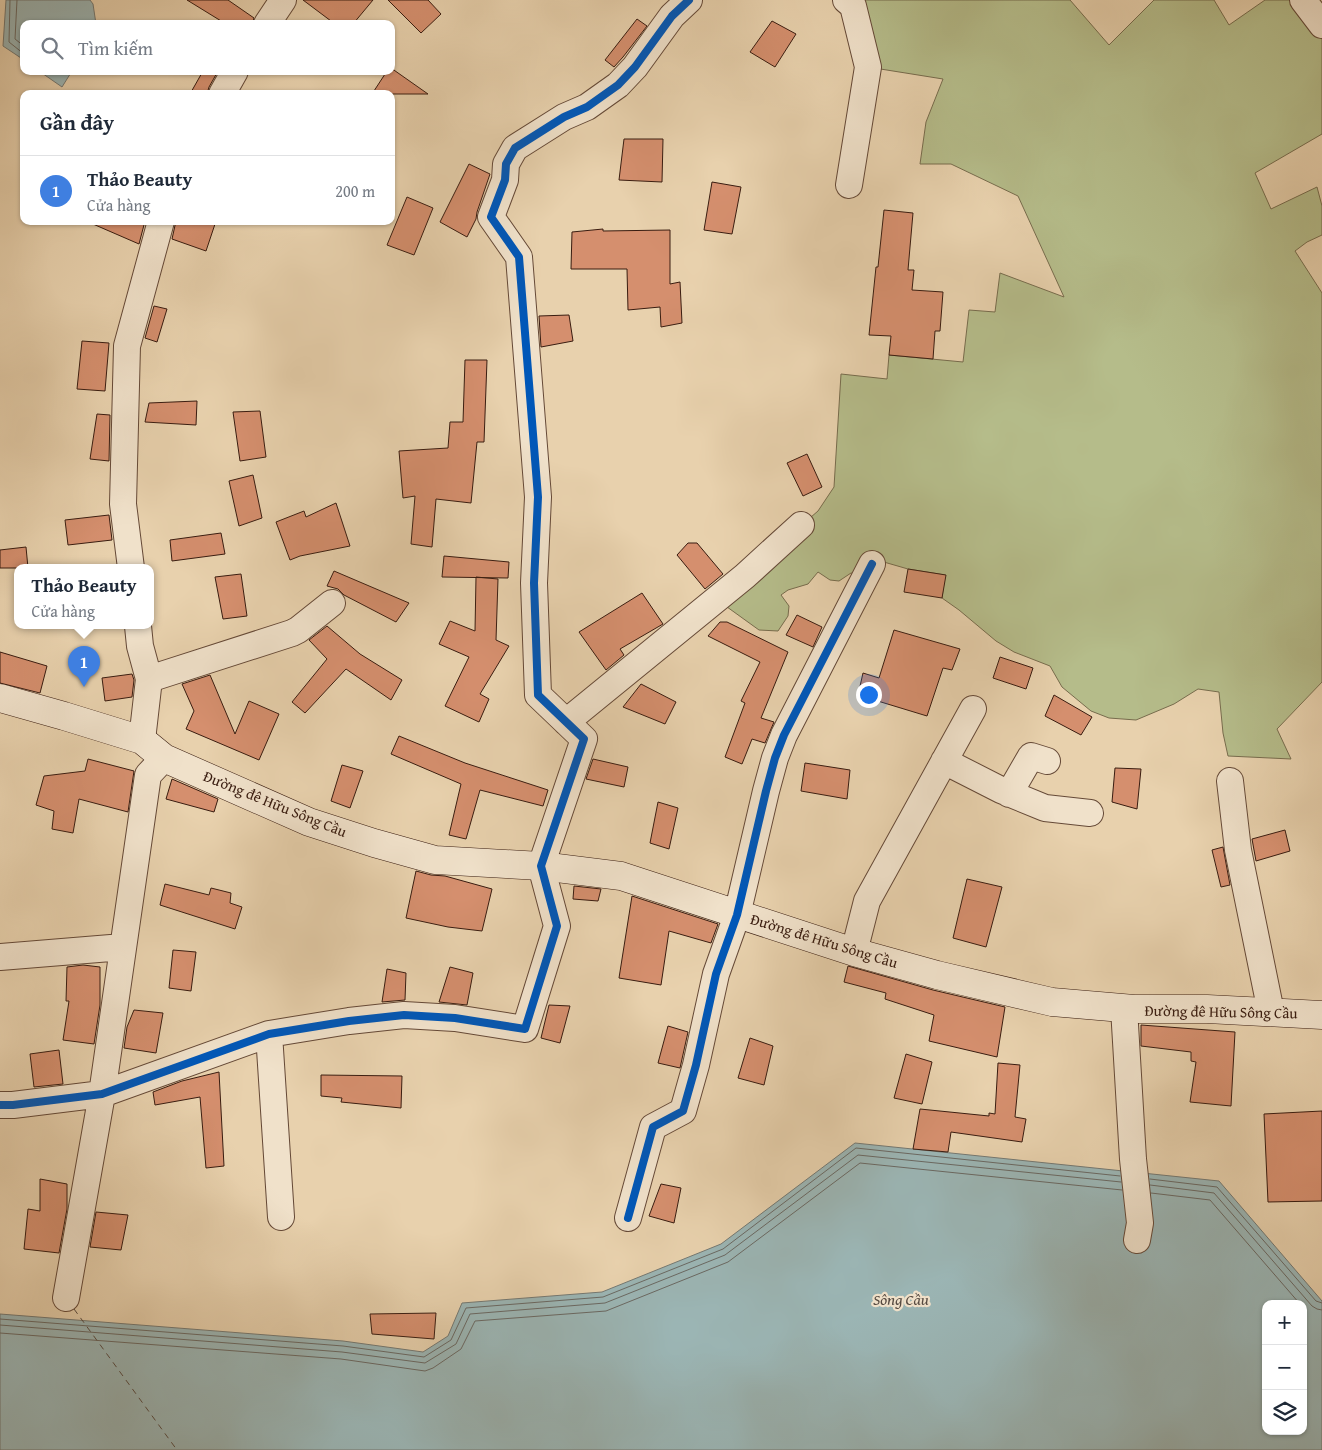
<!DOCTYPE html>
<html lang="vi">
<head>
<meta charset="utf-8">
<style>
	:root { --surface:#fff; --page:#f2f2f3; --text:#1f2937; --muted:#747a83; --line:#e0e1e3; --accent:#8f2418 }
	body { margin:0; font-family:"Gentium Book Plus",serif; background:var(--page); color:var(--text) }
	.controls { position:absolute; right:15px; bottom:15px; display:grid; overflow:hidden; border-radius:10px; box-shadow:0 1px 4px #0004 }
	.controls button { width:45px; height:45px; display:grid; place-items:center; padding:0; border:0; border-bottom:1px solid var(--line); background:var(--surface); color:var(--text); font:25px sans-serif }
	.you { position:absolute; left:868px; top:694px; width:18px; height:18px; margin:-12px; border:4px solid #fff; border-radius:50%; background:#1a73e8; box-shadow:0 0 0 8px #1a73e833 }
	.badge { display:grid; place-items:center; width:32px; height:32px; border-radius:50%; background:var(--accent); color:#fff; font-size:16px; font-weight:700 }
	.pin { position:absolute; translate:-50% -41px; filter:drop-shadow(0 1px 2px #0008) }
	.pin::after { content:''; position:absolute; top:26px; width:18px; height:15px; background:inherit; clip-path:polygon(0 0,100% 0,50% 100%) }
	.popup { position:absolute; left:14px; top:564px; width:140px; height:65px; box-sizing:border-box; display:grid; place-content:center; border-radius:10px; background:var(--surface); filter:drop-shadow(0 1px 4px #0005); font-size:16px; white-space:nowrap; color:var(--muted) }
	.popup b { font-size:19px; color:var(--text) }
	.popup::after { content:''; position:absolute; left:50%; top:100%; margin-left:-10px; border:10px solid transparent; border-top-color:var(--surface) }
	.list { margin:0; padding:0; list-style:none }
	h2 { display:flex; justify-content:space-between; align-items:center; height:65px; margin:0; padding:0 20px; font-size:21px }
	h2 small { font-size:16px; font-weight:400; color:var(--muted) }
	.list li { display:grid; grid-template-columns:32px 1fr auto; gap:15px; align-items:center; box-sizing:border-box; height:70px; padding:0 20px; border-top:1px solid var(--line) }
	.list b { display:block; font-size:19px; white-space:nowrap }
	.list p { margin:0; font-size:16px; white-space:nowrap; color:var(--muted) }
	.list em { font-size:16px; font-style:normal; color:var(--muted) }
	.icon { flex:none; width:28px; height:28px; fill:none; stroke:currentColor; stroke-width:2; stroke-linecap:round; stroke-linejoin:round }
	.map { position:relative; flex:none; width:1322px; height:1450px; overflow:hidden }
	.search { position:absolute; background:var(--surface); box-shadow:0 1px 4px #0004; left:20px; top:20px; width:375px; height:55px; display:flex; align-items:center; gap:12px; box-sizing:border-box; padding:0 18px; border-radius:10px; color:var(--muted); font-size:19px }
	.panel { position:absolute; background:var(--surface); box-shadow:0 1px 4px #0004; left:20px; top:90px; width:375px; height:135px; border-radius:10px }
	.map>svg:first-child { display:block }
	.green { fill:#b5bc8a; stroke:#776c4d }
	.water { fill:#9bb5b4; stroke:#747872; fill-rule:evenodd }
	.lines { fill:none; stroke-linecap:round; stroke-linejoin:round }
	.shore { stroke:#6a6862; stroke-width:1 }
	.ferry { stroke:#564a41; stroke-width:1; stroke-dasharray:6 5; stroke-linecap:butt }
	.building { fill:#d58f6e; stroke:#391c10 }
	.minor-casing { stroke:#654937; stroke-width:28 }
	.secondary-casing { stroke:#391c10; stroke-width:29 }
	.minor { stroke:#f0e1ca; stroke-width:26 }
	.secondary { stroke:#f0e1ca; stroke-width:28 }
	.cycleway-casing { stroke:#f0e1ca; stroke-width:11 }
	.cycleway { stroke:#0057b8; stroke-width:8 }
	.labels { text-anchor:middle; stroke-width:4.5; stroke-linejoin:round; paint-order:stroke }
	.street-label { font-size:15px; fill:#391c10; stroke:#f0e1ca }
	.water-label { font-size:16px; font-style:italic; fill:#564a41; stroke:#f0e1ca }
</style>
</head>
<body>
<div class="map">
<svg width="1322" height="1450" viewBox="0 0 1322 1450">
	<rect width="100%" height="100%" fill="#e8d1ad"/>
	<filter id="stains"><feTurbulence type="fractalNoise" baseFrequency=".004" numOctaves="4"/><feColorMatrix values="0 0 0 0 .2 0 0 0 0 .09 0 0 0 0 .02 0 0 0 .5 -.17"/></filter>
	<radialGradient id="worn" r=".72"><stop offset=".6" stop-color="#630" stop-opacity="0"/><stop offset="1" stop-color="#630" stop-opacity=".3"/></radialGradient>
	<path class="green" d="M846,0H1070L1109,45L1154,0H1214L1229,25L1265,0H1303L1322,25V134L1255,173L1271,209L1317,187L1322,206V235L1307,242L1295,251L1322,293V682L1277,729L1291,759L1228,756L1223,733L1219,692L1198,689L1174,704L1136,720L1109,718L1091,711L1062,687L1050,666L1014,652L996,641L959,610L942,598L945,575L908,569L870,558L866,576L851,573L839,581L830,580L818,572L808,584L788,590L781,595L789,606L788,616L778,631L759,630L716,599L818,511L834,487L841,374L887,379L889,355L963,362L969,310L995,312L1000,273L1064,297L1018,196L951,164H920L926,122L943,79L868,67Z"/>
	<path class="water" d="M6,0H90L93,4L96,24H24V60L3,46Z
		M39,71H72L62,87Z
		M855,1143L1219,1181L1322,1301V1450H0V1314L343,1341L423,1352L448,1336L462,1303L602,1292L721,1244ZM1266,1304H1303V1431H1266Z"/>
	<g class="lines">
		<path class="shore" d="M10,0L9,42L24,54
			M17,0L15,39L24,46
			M1150,1179L1217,1187L1316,1301L1322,1303
			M1150,1185L1214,1193L1312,1306L1317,1309L1322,1310
			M1151,1193L1210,1200L1300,1304
			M0,1319L343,1346L424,1357L451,1340L466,1308L603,1297L723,1249L856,1148L1120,1176
			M0,1325L342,1352L425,1363L456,1344L470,1314L605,1303L725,1255L858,1155L1121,1182
			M0,1333L341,1359L425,1371L433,1368L461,1349L475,1321L606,1311L728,1262L860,1163L1122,1190"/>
		<path class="ferry" d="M74,1309L177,1450"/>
	</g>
	<path class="building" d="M187,0H228L254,18L252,24H226Z
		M303,0H373L353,24H335Z
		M388,0H428L441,14L421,33Z
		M637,19L647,26L623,57L614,67L605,60Z
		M772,21L796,34L775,67L750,52Z
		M391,68L428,94H372L387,71H391Z
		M203,71H218L209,87L207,94H190Z
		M624,139H663L662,182L619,180Z
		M469,164L490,174L477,212L476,219L467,237L440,222Z
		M712,182L741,187L732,234L704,230Z
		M407,197L433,208L414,255L387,245Z
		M884,210L913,213L908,270H914L912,290L943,292L940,331H935L933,359L889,355L891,336L869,335L876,267H878Z
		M86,221H145L139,244Z
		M176,221H216L206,251L172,239Z
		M603,229V231L670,230V284L680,282L682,323L661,327L660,307L628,310L627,269H571L572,232Z
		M154,306L167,309L157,342L145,338Z
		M569,315L573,341L541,347L539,316Z
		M82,341L109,343L105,391L77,389Z
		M465,360H487L484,442H477L471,503L436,499L432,547L411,544L415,496L403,498L399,451L448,448L450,422H463Z
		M197,401L196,425L145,422L149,403Z
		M260,411L266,457L240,461L233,412Z
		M97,414L110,415L109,461L90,459Z
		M807,454L822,487L803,496L787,463Z
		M253,475L262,518L239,526L229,481Z
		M336,503L350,546L300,556L290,560L276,522L304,511L306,517Z
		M109,515L112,540L68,545L65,520Z
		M221,533L225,554L172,561L170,540Z
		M688,543H697L723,574L705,589L677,555Z
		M26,547L28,568H0V550Z
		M444,556L509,562L508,578L442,577Z
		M908,569L946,575L942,598L904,592Z
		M334,571L409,603L396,622L344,595L338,589L327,586Z
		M241,574L247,616L223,619L215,577Z
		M476,577L498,579L496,640L509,646L480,694L489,699L479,722L445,706L469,657L439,644L450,621L475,631Z
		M642,593L663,624L620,649L624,655L606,670L579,632Z
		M797,615L822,627L813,647L786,635Z
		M720,622H727L788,652L761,718L774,722L765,743L752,739L742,764L725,757L745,703L741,701L760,662L708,636Z
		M327,626L360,654L402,680L391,700L346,669L305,713L292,702L327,659L309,640Z
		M894,630L960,649L952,670L943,668L927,716L858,695L863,673L879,678Z
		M0,652L47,666L40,693L0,683Z
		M1000,657L1033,668L1026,689L993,678Z
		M132,674L134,680L132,697L105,701L102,678Z
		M210,675L235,734L249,701L279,714L259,760L186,729L194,711L182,684Z
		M641,684L676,702L665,724L623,707Z
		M1054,695L1092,717L1081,735L1045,716Z
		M399,736L465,763L548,790L543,806L480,790L466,839L449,835L461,784L391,754Z
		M88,759L134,771L128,812L79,799L73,833L52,829L54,811L36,805L44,776L85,771Z
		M593,759L628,767L624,787L586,779Z
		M805,763L850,770L847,799L801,791Z
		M342,765L363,771L350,808L331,801Z
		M1115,768L1141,769L1137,809L1112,802Z
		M172,779L218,799L214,812L166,799Z
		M658,802L678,808L669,849L650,843Z
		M1285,830L1290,851L1256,861L1252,839Z
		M1223,847L1230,885L1221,887L1212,850Z
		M416,871L431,875L445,876L492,889L482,931L448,927L406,918Z
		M967,879L1002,887L986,947L953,938Z
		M165,884L209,895L211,888L231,893L230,903L242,907L235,929L160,905Z
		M574,886L601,889L598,901L573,899Z
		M632,896L718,924L711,943L669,931L661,985L619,978Z
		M173,950L196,952L191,991L169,988Z
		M83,965L100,967V1005L94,1044L63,1040L69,1001H66L67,967Z
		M848,966L933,990L1005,1007L997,1057L929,1041L934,1015L885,999L886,993L844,982Z
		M450,967L473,973L467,1005L439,1002Z
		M387,969L406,973L405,1000L382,1002Z
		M549,1005L570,1006L560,1043L541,1038Z
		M134,1010L163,1013L156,1053L124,1048L127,1027Z
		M1141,1025L1235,1032L1231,1106L1190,1102L1196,1062L1191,1061V1052L1141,1046Z
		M668,1026L688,1032L680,1068L658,1063Z
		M750,1038L773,1046L764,1085L738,1078Z
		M59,1050L63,1084L34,1087L30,1054Z
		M906,1054L932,1062L922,1104L894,1098Z
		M998,1063L1020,1065L1015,1117L1026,1119L1022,1142L951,1132L948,1152L913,1149L920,1109L989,1116V1113L995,1114Z
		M219,1072L224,1166L206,1168L200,1097L155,1105L153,1092L182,1081Z
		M321,1075L402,1076L401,1108L341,1102L342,1098L321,1096Z
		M1322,1111V1201L1268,1202L1264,1114Z
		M40,1179L67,1184V1209L59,1253L24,1249L28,1209L40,1211Z
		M661,1184L681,1188L674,1223L649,1216Z
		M96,1212L128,1215L121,1250L90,1247Z
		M436,1313L434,1339L372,1334L370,1314Z"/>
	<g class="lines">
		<defs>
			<path id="minor" d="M846,0L853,6L868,67L849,185
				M1303,0L1322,25
				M267,24L283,0
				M222,94L235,71
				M131,568L123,504L127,346L161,221
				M138,626L140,646L149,679L142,740
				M149,679L292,633L298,630L332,603
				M566,722L745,576L801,525
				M944,761L1001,790L1045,808L1090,813
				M1230,781L1238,850L1271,1012
				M1009,794L1031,756L1047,761
				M854,952L867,901L973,709
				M0,957L123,947
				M1124,1008L1133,1159L1140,1223L1137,1240
				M269,1034L281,1217
				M0,1105H13L102,1094L269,1034L349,1021L404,1015L455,1018L525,1029L557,926L541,866L584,739L538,695L534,583L538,497L519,257L491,217L505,180L506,164L515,148L564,117L587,107L618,85L635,67L672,16L689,0
				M628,1218L653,1127L683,1111L696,1065L716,974L737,915L766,791L775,758L784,735L872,564
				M66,1298L102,1094L148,775L164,758"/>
			<path id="secondary" d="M0,698L64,716L142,740L164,758L309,822L374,843L435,860L541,866L621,876L854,952L937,975L1052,1002L1134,1009H1207L1322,1015"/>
		</defs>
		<use href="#minor" class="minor-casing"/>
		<use href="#secondary" class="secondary-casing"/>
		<use href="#minor" class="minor"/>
		<use href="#secondary" class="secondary"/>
		<defs>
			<path id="cycleway" d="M0,1105H13L102,1094L269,1034L349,1021L404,1015L455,1018L525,1029L557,926L541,866L584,739L538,695L534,583L538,497L519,257L491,217L505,180L506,164L515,148L564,117L587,107L618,85L635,67L672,16L689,0
				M628,1218L653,1127L683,1111L696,1065L716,974L737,915L766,791L775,758L784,735L872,564"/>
		</defs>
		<use href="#cycleway" class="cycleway-casing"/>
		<use href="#cycleway" class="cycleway"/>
	</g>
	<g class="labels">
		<g class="street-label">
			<text transform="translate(275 804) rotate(22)" y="5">Đường đê Hữu Sông Cầu</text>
			<text transform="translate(824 941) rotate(17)" y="5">Đường đê Hữu Sông Cầu</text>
			<text transform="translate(1221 1012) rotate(1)" y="5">Đường đê Hữu Sông Cầu</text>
		</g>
		<g class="water-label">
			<text x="901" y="1305">Sông Cầu</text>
		</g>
	</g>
	<rect width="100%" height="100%" filter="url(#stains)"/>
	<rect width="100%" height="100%" fill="url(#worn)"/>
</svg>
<div class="controls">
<button>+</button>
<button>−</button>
<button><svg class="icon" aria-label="layers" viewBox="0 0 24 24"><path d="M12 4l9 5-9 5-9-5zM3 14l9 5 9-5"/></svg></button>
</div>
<div class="you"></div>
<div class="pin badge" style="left:84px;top:687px;background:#3f7fe0">1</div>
<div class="popup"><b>Thảo Beauty</b>Cửa hàng</div>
<div class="search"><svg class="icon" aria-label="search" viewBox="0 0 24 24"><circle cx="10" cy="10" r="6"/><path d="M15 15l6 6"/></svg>Tìm kiếm</div>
<section class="panel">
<h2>Gần đây<small></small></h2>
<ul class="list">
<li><span class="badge" style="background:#3f7fe0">1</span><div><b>Thảo Beauty</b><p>Cửa hàng</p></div><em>200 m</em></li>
</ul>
</section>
</div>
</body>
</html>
